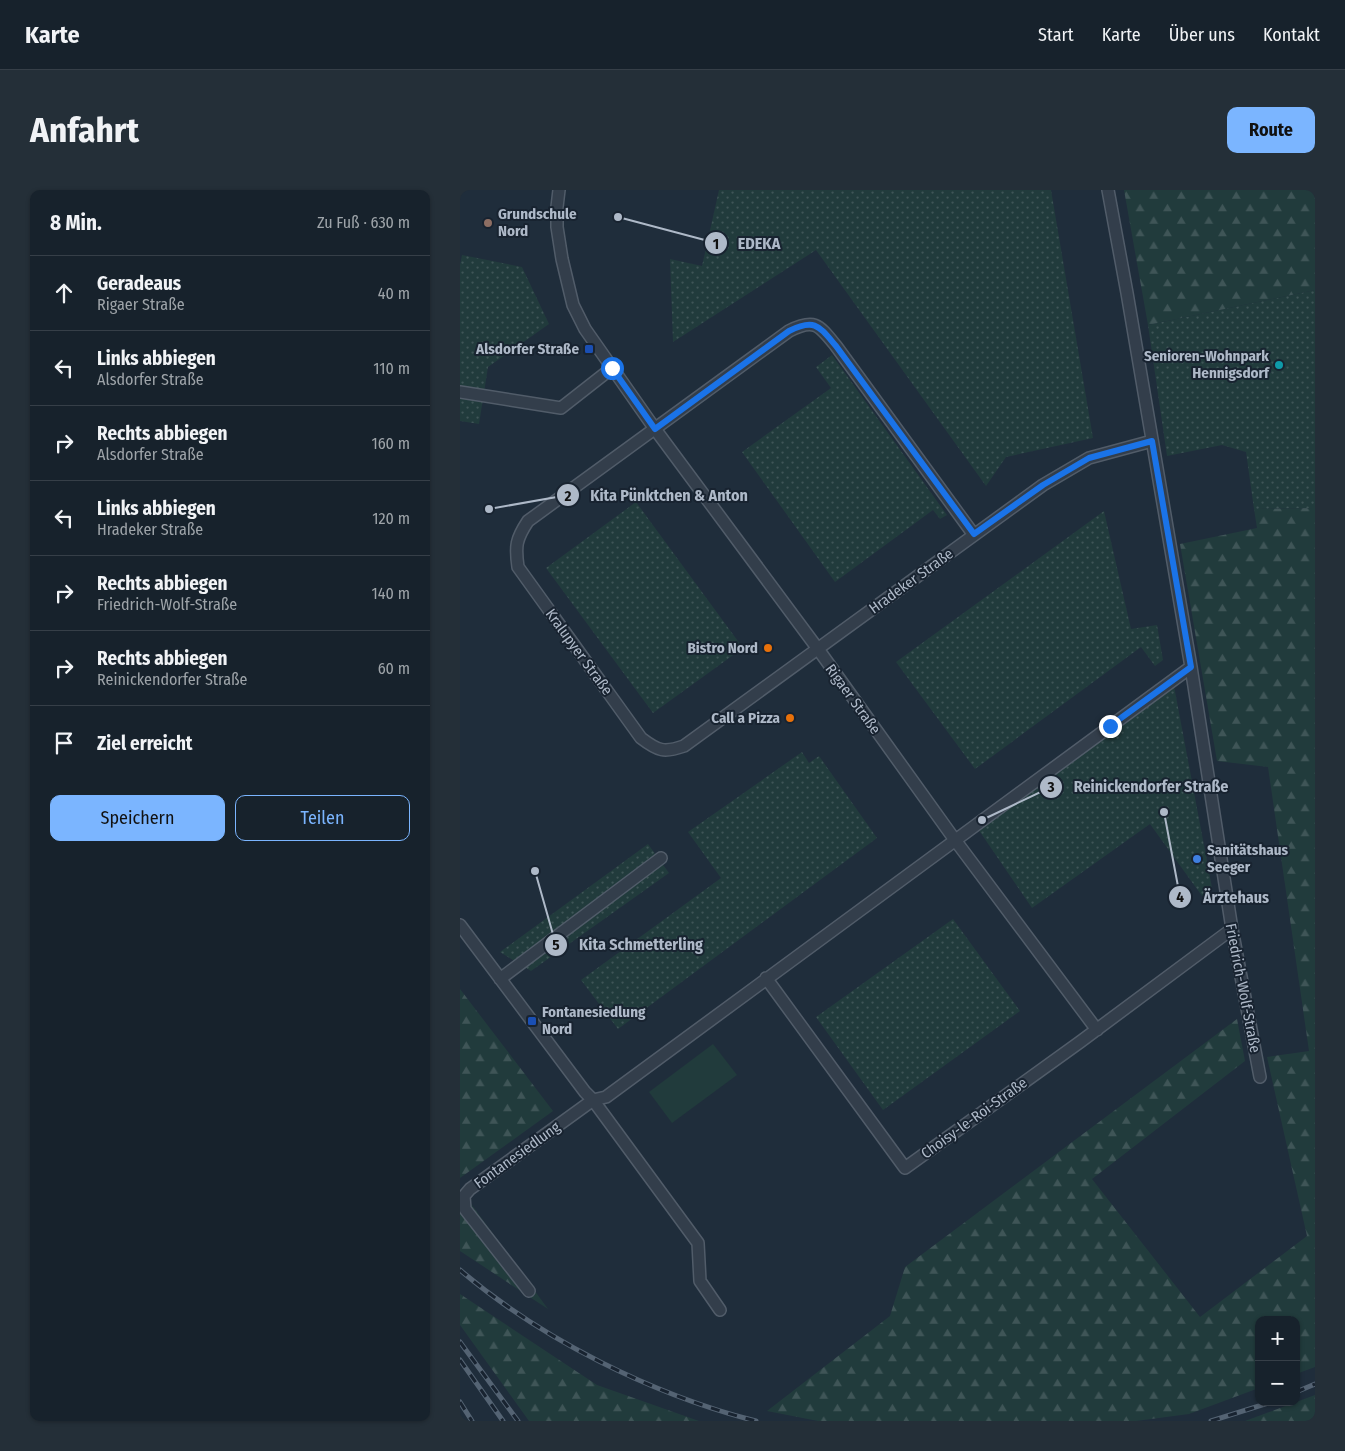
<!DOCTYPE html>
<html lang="de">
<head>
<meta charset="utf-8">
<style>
	:root { --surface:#17222c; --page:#242f38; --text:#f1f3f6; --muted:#9ea4a9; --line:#363f48; --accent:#7bb5ff }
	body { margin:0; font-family:"Fira Sans Condensed",sans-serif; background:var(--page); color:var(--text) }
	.controls { position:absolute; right:15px; bottom:15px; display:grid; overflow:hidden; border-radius:10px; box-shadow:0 1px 4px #0004 }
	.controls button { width:45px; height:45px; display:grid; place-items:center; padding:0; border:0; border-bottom:1px solid var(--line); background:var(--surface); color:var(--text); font:25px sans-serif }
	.stop { position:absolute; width:15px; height:15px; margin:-11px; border:4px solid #1a73e8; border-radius:50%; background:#fff }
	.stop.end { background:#1a73e8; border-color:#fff; box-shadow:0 1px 5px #0008 }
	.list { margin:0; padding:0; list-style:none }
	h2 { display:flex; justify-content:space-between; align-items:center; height:65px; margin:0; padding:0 20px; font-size:21px }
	h2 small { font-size:16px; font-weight:400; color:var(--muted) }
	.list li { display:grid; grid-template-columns:32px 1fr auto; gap:15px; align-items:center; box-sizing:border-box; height:75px; padding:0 20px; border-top:1px solid var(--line) }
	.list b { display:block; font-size:19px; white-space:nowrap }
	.list p { margin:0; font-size:16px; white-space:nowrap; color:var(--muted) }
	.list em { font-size:16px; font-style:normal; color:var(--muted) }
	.actions { display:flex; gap:10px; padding:15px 20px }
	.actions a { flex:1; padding:11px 0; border:1px solid var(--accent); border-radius:10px; text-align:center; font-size:18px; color:var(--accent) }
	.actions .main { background:var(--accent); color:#111 }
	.icon { flex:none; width:28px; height:28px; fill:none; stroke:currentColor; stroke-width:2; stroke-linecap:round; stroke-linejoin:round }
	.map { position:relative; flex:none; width:855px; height:1231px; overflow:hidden; border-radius:10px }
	header { display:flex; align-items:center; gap:30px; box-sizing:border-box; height:70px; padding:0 25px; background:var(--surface); border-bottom:1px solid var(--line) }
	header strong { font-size:24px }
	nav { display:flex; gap:28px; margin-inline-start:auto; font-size:18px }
	.intro { display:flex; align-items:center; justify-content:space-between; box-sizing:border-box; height:120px; padding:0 30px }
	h1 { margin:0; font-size:35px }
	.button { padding:12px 22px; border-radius:10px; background:var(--accent); color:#111; font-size:18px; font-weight:700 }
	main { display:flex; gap:30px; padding:0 30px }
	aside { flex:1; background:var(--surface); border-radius:10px; box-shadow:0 1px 4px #0004 }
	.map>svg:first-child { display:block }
	.grass { fill:url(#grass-dots) }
	.forest { fill:url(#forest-firs) }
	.pitch { fill:#213b3c }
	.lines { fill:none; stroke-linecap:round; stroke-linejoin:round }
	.street-casing { stroke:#515c69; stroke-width:14 }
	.street { stroke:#333e4b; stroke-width:11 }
	.rail-casing { stroke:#546373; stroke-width:5 }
	.rail { stroke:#182330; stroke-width:3; stroke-dasharray:9; stroke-linecap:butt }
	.route { stroke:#1a73e8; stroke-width:6 }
	.education-dot { fill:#8d6e63; stroke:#182330; stroke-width:2 }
	.transit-dot { fill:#1a4fb4; stroke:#182330; stroke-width:2 }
	.culture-dot { fill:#0f9aa8; stroke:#182330; stroke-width:2 }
	.food-dot { fill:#e8710a; stroke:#182330; stroke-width:2 }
	.shop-dot { fill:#3f7fe0; stroke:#182330; stroke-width:2 }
	.labels { text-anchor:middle; stroke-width:4; stroke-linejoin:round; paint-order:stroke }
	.poi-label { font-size:15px; font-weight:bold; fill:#aeb9c8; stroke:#182330; text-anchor:end }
	.street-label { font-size:15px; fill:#aeb9c8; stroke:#182330 }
	.leader { fill:none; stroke:#aeb9c8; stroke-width:2 }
	.callout-dot { fill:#aeb9c8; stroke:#182330; stroke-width:2 }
	.mark-label { font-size:15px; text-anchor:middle; font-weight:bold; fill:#111 }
	.callout-label { font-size:16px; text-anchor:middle; font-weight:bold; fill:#aeb9c8; stroke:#182330; stroke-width:4; stroke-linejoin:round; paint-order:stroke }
</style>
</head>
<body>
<header>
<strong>Karte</strong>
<nav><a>Start</a><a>Karte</a><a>Über uns</a><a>Kontakt</a></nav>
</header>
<div class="intro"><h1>Anfahrt</h1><a class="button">Route</a></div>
<main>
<aside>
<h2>8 Min.<small>Zu Fuß · 630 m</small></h2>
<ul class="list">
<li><svg class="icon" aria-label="ahead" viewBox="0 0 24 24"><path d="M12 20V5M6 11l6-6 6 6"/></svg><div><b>Geradeaus</b><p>Rigaer Straße</p></div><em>40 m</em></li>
<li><svg class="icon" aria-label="left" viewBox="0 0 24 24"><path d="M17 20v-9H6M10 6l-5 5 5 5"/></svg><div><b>Links abbiegen</b><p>Alsdorfer Straße</p></div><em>110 m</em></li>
<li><svg class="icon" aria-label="right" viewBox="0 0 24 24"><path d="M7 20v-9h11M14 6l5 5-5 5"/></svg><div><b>Rechts abbiegen</b><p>Alsdorfer Straße</p></div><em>160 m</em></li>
<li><svg class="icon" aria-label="left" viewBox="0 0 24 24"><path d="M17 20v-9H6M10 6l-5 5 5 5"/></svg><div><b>Links abbiegen</b><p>Hradeker Straße</p></div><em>120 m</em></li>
<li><svg class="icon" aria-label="right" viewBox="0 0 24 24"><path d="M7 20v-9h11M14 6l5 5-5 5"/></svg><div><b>Rechts abbiegen</b><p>Friedrich-Wolf-Straße</p></div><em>140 m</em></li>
<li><svg class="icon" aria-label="right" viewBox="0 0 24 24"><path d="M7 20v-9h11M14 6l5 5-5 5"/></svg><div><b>Rechts abbiegen</b><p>Reinickendorfer Straße</p></div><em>60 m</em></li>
<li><svg class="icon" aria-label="arrive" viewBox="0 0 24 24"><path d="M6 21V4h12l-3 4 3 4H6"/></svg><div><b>Ziel erreicht</b></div></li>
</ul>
<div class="actions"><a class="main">Speichern</a><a>Teilen</a></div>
</aside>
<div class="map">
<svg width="855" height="1231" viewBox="0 0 855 1231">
	<defs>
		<pattern id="grass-dots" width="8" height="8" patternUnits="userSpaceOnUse" patternTransform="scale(1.25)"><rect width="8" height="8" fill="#213b3c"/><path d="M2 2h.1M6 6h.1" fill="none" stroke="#3f5557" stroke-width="1.8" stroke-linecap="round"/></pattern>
		<pattern id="forest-firs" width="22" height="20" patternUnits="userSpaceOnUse" patternTransform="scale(1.25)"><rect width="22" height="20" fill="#213b3c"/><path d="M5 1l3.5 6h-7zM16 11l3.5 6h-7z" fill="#3f5557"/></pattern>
	</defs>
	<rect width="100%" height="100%" fill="#1f2d3b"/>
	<path class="grass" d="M259,0H591L633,248L546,267L526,296L356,60L213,152L210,69L242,76Z
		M2,65L62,77L89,134L28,177L19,234L0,231V75Z
		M855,100V318L794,319L786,262L762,255L707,266L688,135Z
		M372,165L487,325L480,329L473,320L375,392L282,262L371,198L356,177Z
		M176,312L283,458L193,523L86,378Z
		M644,321L671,439L697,435L703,470L695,476L681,457L515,579L436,472Z
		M714,496L752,698L742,706L690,634L572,718L518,639Z
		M342,562L349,573L359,566L417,648L158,839L121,790L261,688L228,642Z
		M188,654L209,683L71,781L40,762Z
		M493,729L560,821L423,920L356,827Z"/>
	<path class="forest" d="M664,0H855V100L688,135Z
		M855,318V1177L836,1184V1130H799V1198L729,1224L676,1231H358L307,1221L430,1126L445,1077L777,829L785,871L632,989L740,1127L847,1046L807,867L849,861L808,577L757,571L720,354L797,338L794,319Z
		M0,799L93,921L0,988Z
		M0,1000L9,1011L88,1119L0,1061Z
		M0,1104L137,1195L239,1231H69L0,1135Z
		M855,1205V1231H785Z"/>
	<path class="pitch" d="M253,854L277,885L212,933L189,902Z"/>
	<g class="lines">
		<defs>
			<path id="street" d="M99,0L97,17V37L102,69L113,115L125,139L195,239L358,459L495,650L637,840
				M648,0L667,103L731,477L772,739L800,887
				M0,202L101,218L152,178
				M514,345L376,156C359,135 355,128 329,141L68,331C56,349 55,356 58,377L181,548C198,561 204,563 224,556L583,295L629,268L692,251
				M0,735L125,902L133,910L238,1053L240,1091L260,1120
				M306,788L445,978L620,852L772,739
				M40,789L201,668
				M69,1101L5,1019L4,1006L10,999L133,910L146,907L731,477"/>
		</defs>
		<use href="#street" class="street-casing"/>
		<use href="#street" class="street"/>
		<defs>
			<path id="rail" d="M0,1080C81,1149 193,1205 296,1231
				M0,1152L58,1231
				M0,1170L43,1231
				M836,1202L855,1194
				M0,1212L12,1231
				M751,1231L812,1212"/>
		</defs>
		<use href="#rail" class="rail-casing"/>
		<use href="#rail" class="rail"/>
	</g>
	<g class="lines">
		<path class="route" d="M152,178L195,239L329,141C355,128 359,136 376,156L514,344L583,295L629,268L692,251L731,477L650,536"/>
	</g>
	<circle class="education-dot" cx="28" cy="33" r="5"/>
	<g class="transit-dot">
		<rect x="124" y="154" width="10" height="10" rx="2.5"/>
		<rect x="67" y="826" width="10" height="10" rx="2.5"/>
	</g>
	<circle class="culture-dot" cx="819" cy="175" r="5"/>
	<g class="food-dot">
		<circle cx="308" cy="458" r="5"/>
		<circle cx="330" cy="528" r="5"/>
	</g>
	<circle class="shop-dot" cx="737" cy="669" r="5"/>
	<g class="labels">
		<g class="poi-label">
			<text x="38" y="29" text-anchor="start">Grundschule<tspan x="38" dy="17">Nord</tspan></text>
			<text x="119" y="164">Alsdorfer Straße</text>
			<text x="809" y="171">Senioren-Wohnpark<tspan x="809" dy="17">Hennigsdorf</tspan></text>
			<text x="298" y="463">Bistro Nord</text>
			<text x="320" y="533">Call a Pizza</text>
			<text x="747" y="665" text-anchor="start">Sanitätshaus<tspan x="747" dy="17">Seeger</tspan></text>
			<text x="82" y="827" text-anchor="start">Fontanesiedlung<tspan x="82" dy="17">Nord</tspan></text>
		</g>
		<g class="street-label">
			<text transform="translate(451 391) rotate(-36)" y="5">Hradeker Straße</text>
			<text transform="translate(119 462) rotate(54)" y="5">Kralupyer Straße</text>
			<text transform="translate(393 509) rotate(54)" y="5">Rigaer Straße</text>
			<text transform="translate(783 798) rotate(79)" y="5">Friedrich-Wolf-Straße</text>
			<text transform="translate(514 928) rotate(-36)" y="5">Choisy-le-Roi-Straße</text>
			<text transform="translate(57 965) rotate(-36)" y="5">Fontanesiedlung</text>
		</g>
	</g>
	<path class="leader" d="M158 27L256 53M29 319L108 305M522 630L591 597M704 622L720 707M75 681L96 755"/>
	<g class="callout-dot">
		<circle cx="158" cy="27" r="5"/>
		<circle cx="29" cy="319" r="5"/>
		<circle cx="522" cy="630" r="5"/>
		<circle cx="704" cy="622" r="5"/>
		<circle cx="75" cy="681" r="5"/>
		<circle cx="256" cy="53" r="12"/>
		<circle cx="108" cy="305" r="12"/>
		<circle cx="591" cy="597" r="12"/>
		<circle cx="720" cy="707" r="12"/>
		<circle cx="96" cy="755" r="12"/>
	</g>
	<g class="mark-label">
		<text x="256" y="59">1</text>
		<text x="108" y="311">2</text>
		<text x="591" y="602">3</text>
		<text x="720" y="712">4</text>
		<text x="96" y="760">5</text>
	</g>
	<g class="callout-label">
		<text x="299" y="59">EDEKA</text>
		<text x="209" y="311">Kita Pünktchen &amp; Anton</text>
		<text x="691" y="602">Reinickendorfer Straße</text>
		<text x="776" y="713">Ärztehaus</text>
		<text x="181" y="760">Kita Schmetterling</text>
	</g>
</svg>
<div class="controls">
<button>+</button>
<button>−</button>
</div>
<div class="stop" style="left:152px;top:178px"></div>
<div class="stop end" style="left:650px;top:536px"></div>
</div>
</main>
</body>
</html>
